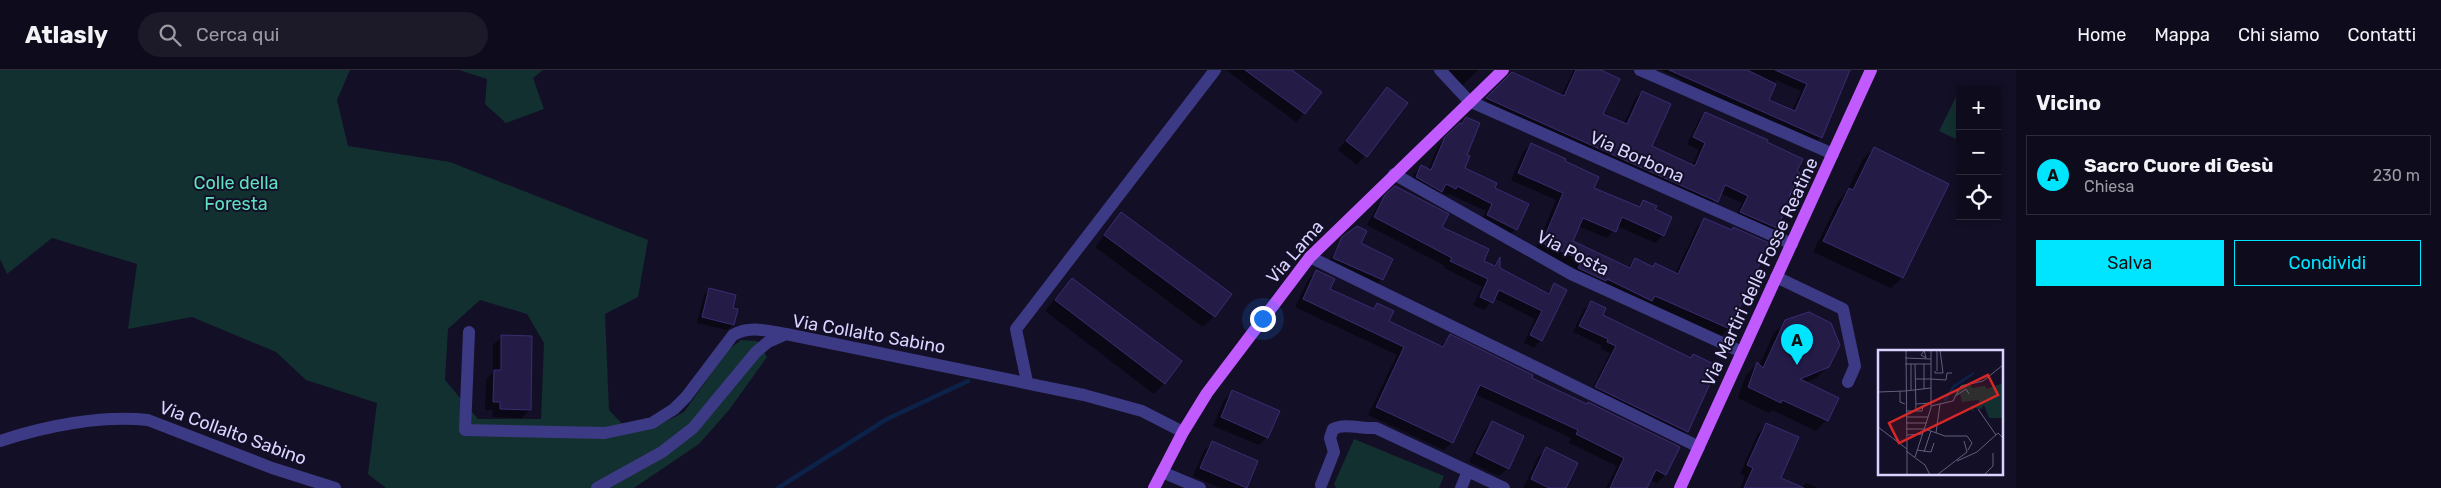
<!DOCTYPE html>
<html lang="it">
<head>
<meta charset="utf-8">
<style>
	:root { --surface:#0e0b1c; --page:#1c1929; --text:#f1f3f6; --muted:#9b9ba3; --line:#2e2b3b; --accent:#00e5ff }
	body { margin:0; font-family:Rubik,sans-serif; background:var(--page); color:var(--text) }
	.controls { position:absolute; right:15px; top:15px; display:grid; overflow:hidden; border-radius:0px; box-shadow:0 2px 8px #0003 }
	.controls button { width:45px; height:45px; display:grid; place-items:center; padding:0; border:0; border-bottom:1px solid var(--line); background:var(--surface); color:var(--text); font:25px sans-serif }
	.you { position:absolute; left:1262px; top:248px; width:18px; height:18px; margin:-12px; border:4px solid #fff; border-radius:50%; background:#1a73e8; box-shadow:0 0 0 8px #1a73e833 }
	.badge { display:grid; place-items:center; width:32px; height:32px; border-radius:50%; background:var(--accent); color:#111; font-size:16px; font-weight:700 }
	.pin { position:absolute; translate:-50% -41px; filter:drop-shadow(0 1px 2px #0008) }
	.pin::after { content:''; position:absolute; top:26px; width:18px; height:15px; background:inherit; clip-path:polygon(0 0,100% 0,50% 100%) }
	.list { margin:0; padding:0; list-style:none }
	h2 { display:flex; justify-content:space-between; align-items:center; height:65px; margin:0; padding:0 20px; font-size:21px }
	h2 small { font-size:16px; font-weight:400; color:var(--muted) }
	.list li { display:grid; grid-template-columns:32px 1fr auto; gap:15px; align-items:center; box-sizing:border-box; height:80px; margin:0 10px 10px; padding:0 10px; border:1px solid var(--line); border-radius:0px }
	.list b { display:block; font-size:19px; white-space:nowrap }
	.list p { margin:0; font-size:16px; white-space:nowrap; color:var(--muted) }
	.list em { font-size:16px; font-style:normal; color:var(--muted) }
	.actions { display:flex; gap:10px; padding:15px 20px }
	.actions a { flex:1; padding:11px 0; border:1px solid var(--accent); border-radius:0px; text-align:center; font-size:18px; color:var(--accent) }
	.actions .main { background:var(--accent); color:#111 }
	.icon { flex:none; width:28px; height:28px; fill:none; stroke:currentColor; stroke-width:2; stroke-linecap:round; stroke-linejoin:round }
	.map { position:relative; flex:none; width:2016px; height:418px; overflow:hidden }
	header { display:flex; align-items:center; gap:30px; box-sizing:border-box; height:70px; padding:0 25px; background:var(--surface); border-bottom:1px solid var(--line) }
	header strong { font-size:24px }
	nav { display:flex; gap:28px; margin-inline-start:auto; font-size:18px }
	.search { width:350px; height:45px; background:var(--page); display:flex; align-items:center; gap:12px; box-sizing:border-box; padding:0 18px; border-radius:28px; color:var(--muted); font-size:19px }
	main { display:flex }
	aside { flex:1; background:var(--surface) }
	.map>svg:first-child { display:block }
	.green { fill:#12302f; fill-rule:evenodd }
	.shadow { fill:#0007; fill-rule:evenodd }
	.lines { fill:none; stroke-linecap:round; stroke-linejoin:round }
	.stream { stroke:#0c2248; stroke-width:4.5 }
	.building { fill:#241b47; stroke:#3b2d73 }
	.minor { stroke:#3d3a85; stroke-width:12 }
	.major { stroke:#c25bff; stroke-width:12 }
	.labels { text-anchor:middle; stroke-width:4; stroke-linejoin:round; paint-order:stroke }
	.street-label { font-size:18px; fill:#d9d4ff; stroke:#130f26 }
	.park-label { font-size:18px; fill:#5fe0c0; stroke:#130f26 }
	.inset-river { fill:none; stroke:#0c2248; stroke-width:2.5 }
	.inset-road { fill:none; stroke:#625e7d; stroke-width:1 }
	.view { fill:#d62828; fill-opacity:0.15; stroke:#d62828; stroke-width:2.5 }
	.inset-edge { fill:none; stroke:#d9d4ff; stroke-width:2.5 }
</style>
</head>
<body>
<header>
<strong>Atlasly</strong>
<div class="search"><svg class="icon" aria-label="search" viewBox="0 0 24 24"><circle cx="10" cy="10" r="6"/><path d="M15 15l6 6"/></svg>Cerca qui</div>
<nav><a>Home</a><a>Mappa</a><a>Chi siamo</a><a>Contatti</a></nav>
</header>
<main>
<div class="map">
<svg width="2016" height="418" viewBox="0 0 2016 418">
	<rect width="100%" height="100%" fill="#130f26"/>
	<path class="green" d="M0,0H350L337,30L348,76L450,92L648,170L638,227L605,244L609,340L631,363L655,357L684,342L728,280L741,270L757,271L767,287L729,340L699,374L634,418H386L368,404L377,333L306,310L276,282L192,247L128,259L137,194L52,168L7,204L0,189ZM480,230L527,244L544,273L541,349H478L445,310L448,259Z
		M459,0H543L533,8L544,39L506,53L485,34L487,9Z
		M1960,19V71L1939,61Z
		M1354,369L1444,406L1439,418H1336L1334,414Z"/>
	<path class="shadow" d="M1226,0H1290L1304,43L1296,52Z
		M1445,0H1478L1462,16Z
		M1574,0H1598L1602,44L1624,54L1635,29L1642,22L1650,76L1692,96L1699,80L1687,74L1699,50L1705,43L1765,73L1795,102L1787,128H1789L1775,158L1769,164L1734,149L1742,133L1720,123L1710,138L1480,36L1513,3L1561,26Z
		M1660,0H1848L1832,37L1834,38L1821,67L1814,74L1679,14L1681,9ZM1776,10L1801,21L1792,41L1768,31Z
		M1387,19L1406,33L1357,95L1338,80Z
		M1467,48L1464,98L1516,159L1508,166L1480,153L1486,141L1449,124L1447,125L1440,122L1434,129L1410,115L1414,104L1422,97L1428,100L1438,76Z
		M1531,75L1564,92L1592,119L1638,137L1644,131L1653,140L1663,165L1655,173L1617,156L1607,168L1578,156L1572,171L1627,198L1635,190L1652,198L1655,194L1675,204L1697,157L1704,149L1731,161L1733,158L1767,173L1728,259L1721,266L1571,206L1575,198L1535,181L1556,130L1511,110L1523,82Z
		M1874,78L1948,114L1902,208L1891,218L1813,182L1839,130L1847,121L1863,89Z
		M1395,117L1447,145L1441,158L1482,191L1492,196L1498,190V199L1546,224L1554,215L1541,270L1534,278L1524,273L1535,249L1494,228L1484,240L1473,235L1482,217L1444,198L1445,196L1367,155L1378,135Z
		M1121,144L1214,246L1203,257L1095,177Z
		M1346,165L1359,174L1382,209L1376,215L1328,194L1340,172Z
		M1316,202L1329,220L1372,240L1377,235L1388,252L1440,277L1450,266L1530,309L1665,405L1657,413L1650,410L1646,418H1606L1617,396L1569,373L1571,368L1475,324L1452,372L1444,380L1368,345L1397,285L1295,237L1308,210Z
		M1072,209L1164,313L1154,324L1045,241Z
		M710,220L731,239L733,255L727,260L697,253L704,225Z
		M1591,233L1601,245L1690,288L1693,286L1716,297L1687,361L1680,368L1590,324L1610,283L1601,279L1602,276L1573,262L1584,239Z
		M1786,252L1828,296L1816,308L1804,313L1837,328L1826,350L1816,361L1772,340L1769,343L1738,328L1746,305L1757,294L1759,296L1774,263Z
		M502,267L530,339L522,348L492,347L493,340H485L486,310L493,302V275Z
		M1233,322L1267,367L1259,375L1213,356L1224,330Z
		M1492,352L1508,398L1499,406L1469,392L1484,361Z
		M1766,354L1779,409L1801,418H1740L1745,406L1740,404L1758,363Z
		M1212,372L1246,417L1245,418H1220L1193,406L1204,381Z
		M1547,379L1565,418H1523L1538,387Z
		M1806,413L1818,418H1801Z"/>
	<g class="lines">
		<path class="stream" d="M778,418L887,349L968,311"/>
	</g>
	<path class="building" d="M1245,0H1292L1322,22L1305,44Z
		M1576,0H1601L1620,9L1603,44L1627,54L1642,21L1671,34L1652,76L1695,96L1705,73L1693,67L1705,42L1768,70L1767,72L1803,89L1797,101L1800,103L1789,127L1791,128L1777,158L1740,142L1748,126L1725,115L1718,132L1486,28L1512,2L1564,26Z
		M1669,0H1747L1776,14L1769,30L1795,41L1807,14L1775,0H1850L1822,68Z
		M1387,17L1408,33L1367,87L1346,71Z
		M1466,47L1480,53L1467,85L1470,86L1465,98L1497,113L1495,118L1529,134L1517,160L1487,145L1492,134L1457,116L1456,119L1446,114L1442,122L1416,107L1421,95L1431,100L1445,67L1460,53L1462,54Z
		M1531,73L1566,89L1565,91L1599,107L1594,118L1640,137L1643,130L1657,136L1655,139L1672,147L1664,166L1622,147L1616,162L1583,148L1573,171L1630,198L1635,188L1653,197L1655,193L1678,204L1704,148L1732,160L1733,157L1769,173L1730,259L1655,226L1652,231L1607,209L1606,211L1578,198L1582,190L1542,173L1563,123L1518,103Z
		M1874,77L1949,114L1903,208L1823,171L1849,118L1853,120Z
		M1395,116L1449,144L1442,157L1489,179L1484,191L1495,196L1500,187V198L1549,224L1554,213L1567,220L1542,271L1530,265L1542,241L1499,220L1493,233L1480,227L1488,209L1450,191L1452,188L1374,147L1385,125Z
		M1121,142L1232,224L1215,247L1104,165Z
		M1357,156L1367,161L1361,173L1393,189L1383,210L1333,188L1342,167Z
		M1316,200L1335,209L1330,219L1374,239L1377,233L1394,241L1389,251L1443,277L1450,264L1533,305L1532,308L1587,334L1588,332L1680,377L1666,405L1656,400L1647,418H1610L1624,388L1576,364L1578,360L1480,315L1453,373L1376,337L1404,277L1303,229Z
		M1072,208L1182,291L1165,314L1055,230Z
		M709,218L736,225L733,238L738,239L734,255L702,247Z
		M1591,231L1606,238L1603,245L1691,288L1693,284L1718,296L1688,362L1595,317L1616,276L1607,272L1608,269L1579,256Z
		M1809,242L1831,253L1840,275L1829,297L1800,309L1839,328L1828,351L1782,330L1781,333L1748,317L1757,292L1763,298L1785,250Z
		M501,265L532,266L531,340L500,339V332H493L494,300H501Z
		M1232,320L1280,341L1268,368L1221,347Z
		M1492,351L1524,366L1509,399L1476,383Z
		M1766,353L1799,367L1781,408L1804,418H1744L1753,398L1747,395Z
		M1212,371L1258,391L1247,418L1200,398Z
		M1546,377L1578,393L1566,418H1549L1531,409Z"/>
	<g class="lines">
		<path class="minor" d="M1440,0L1469,31L1792,174
			M1640,0L1833,84
			M1394,104L1571,204L1742,282
			M1310,187L1699,377
			M1776,207L1843,239L1855,296L1848,312
			M469,262L465,360L605,363L652,353L674,339L686,327L733,265C750,255 768,261 786,264
			M1027,312L1016,259L1215,0
			M0,371C45,356 101,345 148,350L272,398L335,418
			M1162,402L1200,418
			M1321,415L1334,382L1330,368L1333,359C1346,353 1361,359 1376,358L1504,418
			M597,418L662,382L693,358L756,282L768,272L786,264L1084,325L1142,341L1183,362
			M1461,418L1468,401"/>
		<path class="major" d="M1154,418L1183,362L1207,323L1310,187L1503,0
			M1680,418L1871,0"/>
	</g>
	<g class="labels">
		<g class="street-label">
			<text transform="translate(1637 87) rotate(24)" y="6">Via Borbona</text>
			<text transform="translate(1295 182) rotate(-49)" y="6">Via Lama</text>
			<text transform="translate(1573 183) rotate(27)" y="6">Via Posta</text>
			<text transform="translate(1760 202) rotate(-65)" y="6">Via Martiri delle Fosse Reatine</text>
			<text transform="translate(869 264) rotate(10)" y="6">Via Collalto Sabino</text>
			<text transform="translate(233 363) rotate(20)" y="6">Via Collalto Sabino</text>
		</g>
		<g class="park-label">
			<text x="236" y="119">Colle della<tspan x="236" dy="21">Foresta</tspan></text>
		</g>
	</g>
	<g transform="translate(1878 280)">
		<rect width="125" height="125" fill="#130f26"/>
		<path d="M125,33V68H111L106,55L103,59L96,58L95,62L92,56L102,55L101,50L84,52L82,43L75,49L79,39L86,34H92L94,38L107,36L109,39Z" fill="#12302f"/>
		<path class="inset-river" d="M67,51L75,37L96,23"/>
		<path class="inset-road" d="M28,0L29,99M46,1L43,5L48,8L46,0M27,8L53,9M27,14H53M33,14V40M37,14L38,61M46,14V39M57,21V23H65L62,0M59,21V0M37,29H53M53,29L68,30L69,23H74M22,41V52L27,54M27,41L53,38M0,42L27,41M79,45L88,39L91,44M38,54L53,53M53,56L75,51L83,36L105,31L125,15M100,59L118,85M28,61H44L45,56M28,67H50M28,73H49M0,77L29,99V125M28,79H47L67,86H89L94,93L90,100M58,83L62,54M29,85L45,84M39,100L53,102L56,93M28,101L47,115L52,125M46,102L53,81M37,107L53,58V0M79,111L99,102L120,83L124,87M59,125L89,102L86,91M106,125L115,116V103"/>
		<path class="view" d="M110,25L120,45L21,93L11,73Z"/>
		<rect width="125" height="125" class="inset-edge"/>
	</g>
</svg>
<div class="controls">
<button>+</button>
<button>−</button>
<button><svg class="icon" aria-label="locate" viewBox="0 0 24 24"><circle cx="12" cy="12" r="6"/><path d="M12 2v4M12 18v4M2 12h4M18 12h4"/></svg></button>
</div>
<div class="you"></div>
<div class="pin badge" style="left:1797px;top:295px">A</div>
</div>
<aside>
<h2>Vicino<small></small></h2>
<ul class="list">
<li><span class="badge">A</span><div><b>Sacro Cuore di Gesù</b><p>Chiesa</p></div><em>230 m</em></li>
</ul>
<div class="actions"><a class="main">Salva</a><a>Condividi</a></div>
</aside>
</main>
</body>
</html>
